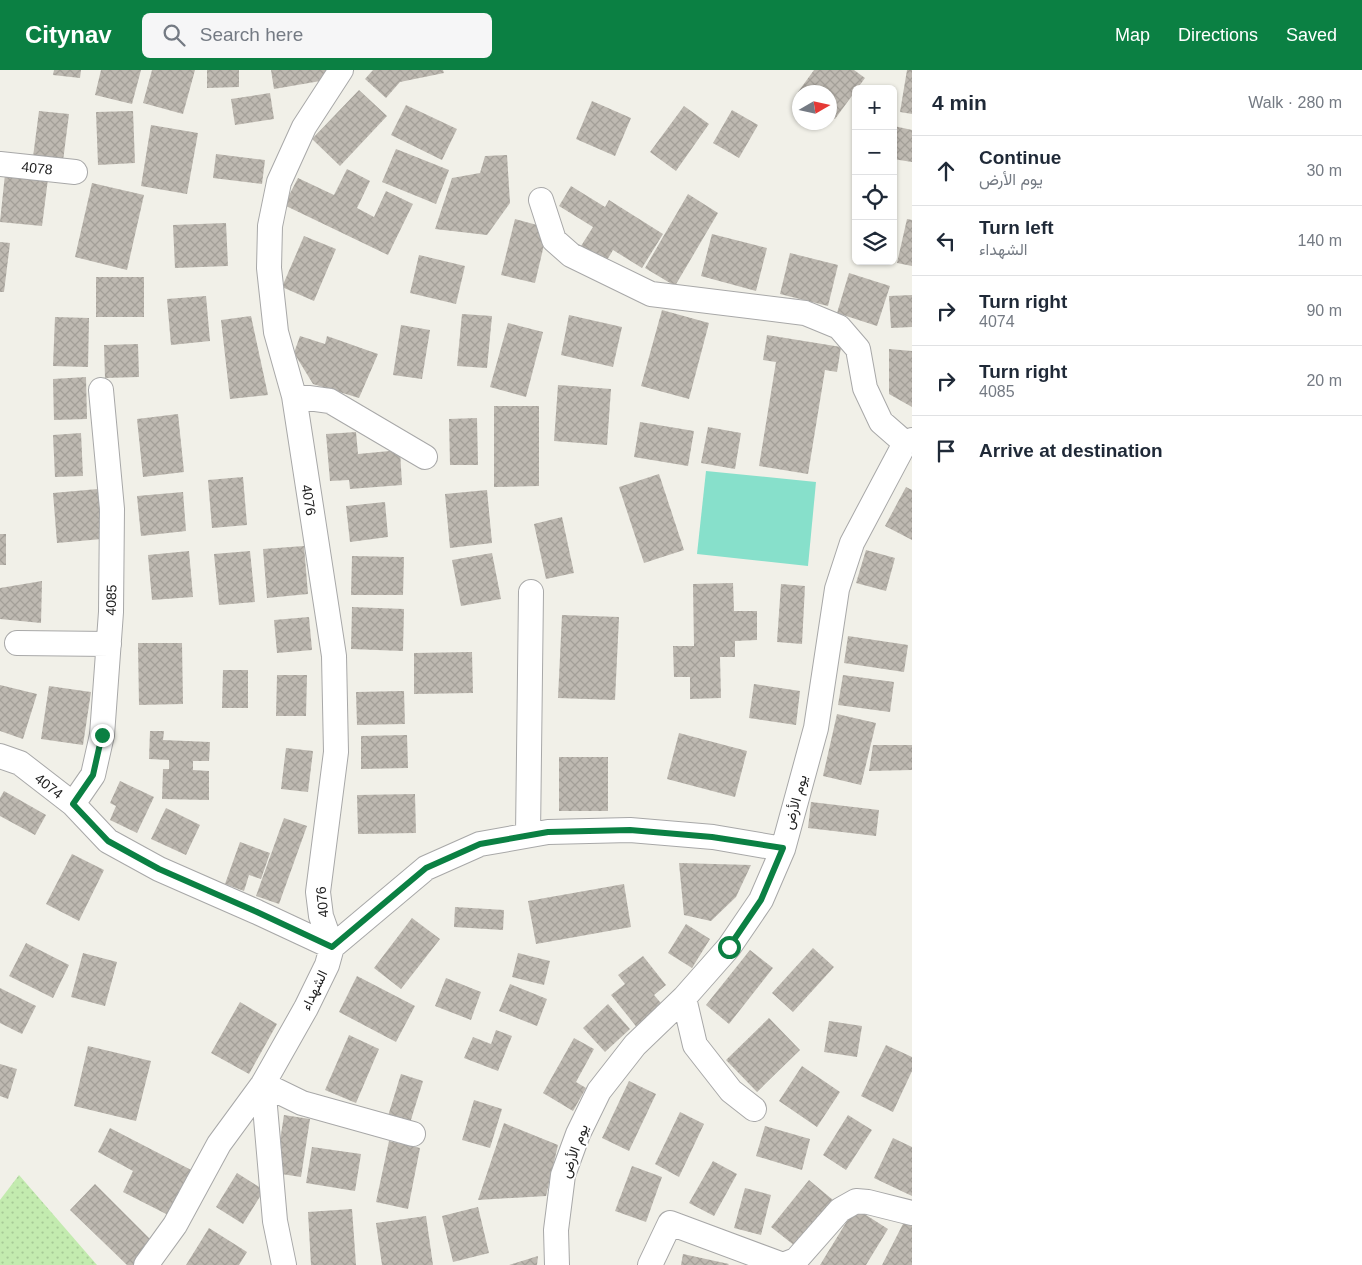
<!DOCTYPE html>
<html lang="en">
<head>
<meta charset="utf-8">
<style>
	:root { --surface:#fff; --page:#f6f6f7; --text:#1f2937; --muted:#747a83; --line:#e0e1e3; --accent:#0b8043 }
	body { margin:0; font-family:Helvetica,Vazirmatn,sans-serif; background:var(--page); color:var(--text) }
	.controls { position:absolute; right:15px; top:15px; display:grid; overflow:hidden; border-radius:8px; box-shadow:0 1px 4px #0004 }
	.controls button { width:45px; height:45px; display:grid; place-items:center; padding:0; border:0; border-bottom:1px solid var(--line); background:var(--surface); color:var(--text); font:25px sans-serif }
	.compass { position:absolute; left:792px; top:15px; width:45px; height:45px; border-radius:50%; background:var(--surface); box-shadow:0 1px 4px #0004; rotate:81deg }
	.stop { position:absolute; width:15px; height:15px; margin:-11px; border:4px solid #0b8043; border-radius:50%; background:#fff }
	.stop.end { background:#0b8043; border-color:#fff; box-shadow:0 1px 5px #0008 }
	.list { margin:0; padding:0; list-style:none }
	h2 { display:flex; justify-content:space-between; align-items:center; height:65px; margin:0; padding:0 20px; font-size:21px }
	h2 small { font-size:16px; font-weight:400; color:var(--muted) }
	.list li { display:grid; grid-template-columns:32px 1fr auto; gap:15px; align-items:center; box-sizing:border-box; height:70px; padding:0 20px; border-top:1px solid var(--line) }
	.list b { display:block; font-size:19px; white-space:nowrap }
	.list p { margin:0; font-size:16px; white-space:nowrap; color:var(--muted) }
	.list em { font-size:16px; font-style:normal; color:var(--muted) }
	.icon { flex:none; width:28px; height:28px; fill:none; stroke:currentColor; stroke-width:2; stroke-linecap:round; stroke-linejoin:round }
	.map { position:relative; flex:none; width:912px; height:1195px; overflow:hidden }
	header { display:flex; align-items:center; gap:30px; box-sizing:border-box; height:70px; padding:0 25px; background:var(--accent); color:#fff }
	header strong { font-size:24px }
	nav { display:flex; gap:28px; margin-inline-start:auto; font-size:18px }
	.search { width:350px; height:45px; background:var(--page); display:flex; align-items:center; gap:12px; box-sizing:border-box; padding:0 18px; border-radius:8px; color:var(--muted); font-size:19px }
	main { display:flex }
	aside { flex:1; background:var(--surface) }
	.map>svg:first-child { display:block }
	.grass { fill:url(#grass-dots) }
	.pitch { fill:#87e0cb }
	.building { fill:url(#building-cross-hatch) }
	.lines { fill:none; stroke-linecap:round; stroke-linejoin:round }
	.minor-casing { stroke:#a8a8a8; stroke-width:26 }
	.minor { stroke:#fff; stroke-width:24 }
	.route { stroke:#0b8043; stroke-width:6 }
	.labels { text-anchor:middle; stroke-width:4; stroke-linejoin:round; paint-order:stroke }
	.street-label { font-size:14px; fill:#212121; stroke:#fff }
</style>
</head>
<body>
<header>
<strong>Citynav</strong>
<div class="search"><svg class="icon" aria-label="search" viewBox="0 0 24 24"><circle cx="10" cy="10" r="6"/><path d="M15 15l6 6"/></svg>Search here</div>
<nav><a>Map</a><a>Directions</a><a>Saved</a></nav>
</header>
<main>
<div class="map">
<svg width="912" height="1195" viewBox="0 0 912 1195">
	<defs>
		<pattern id="grass-dots" width="8" height="8" patternUnits="userSpaceOnUse" patternTransform="scale(1.25)"><rect width="8" height="8" fill="#c3ebaf"/><path d="M2 2h.1M6 6h.1" fill="none" stroke="#a7c996" stroke-width="1.8" stroke-linecap="round"/></pattern>
		<pattern id="building-cross-hatch" width="8" height="8" patternUnits="userSpaceOnUse" patternTransform="scale(1.25)"><rect width="8" height="8" fill="#beb9b1"/><path d="M0 0l8 8M0 8l8-8" fill="none" stroke="#a39f98"/></pattern>
	</defs>
	<rect width="100%" height="100%" fill="#f1f0e8"/>
	<path class="grass" d="M19,1105L97,1195H0V1130Z"/>
	<path class="pitch" d="M706,401L816,412L808,496L697,484Z"/>
	<path class="building" d="M54,0H81L80,8L53,5Z
		M101,0H141L132,34L95,25Z
		M152,0H195L183,44L143,33Z
		M207,0H239V17L207,18Z
		M271,0H331L332,9L274,19Z
		M373,0H443L444,3L400,12L386,28L365,9Z
		M814,0H854L865,8L835,49L829,45V22H798Z
		M907,0H912V44L900,42Z
		M359,20L387,46L340,96L312,69Z
		M270,23L274,49L235,55L231,29Z
		M592,31L631,48L615,86L576,69Z
		M406,35L457,59L442,90L391,65Z
		M684,36L709,54L676,101L650,82Z
		M732,40L758,55L739,88L713,73Z
		M39,41L69,44L63,91L33,87Z
		M133,41L135,93L98,95L96,42Z
		M151,55L198,63L187,124L141,116Z
		M894,56L912,60V92L893,89Z
		M396,79L449,100L436,134L382,112Z
		M216,84L265,90L262,114L213,108Z
		M507,85L510,133L487,165L435,159L452,108L480,103L485,86Z
		M347,99L370,111L357,138L374,147L386,121L413,134L388,185L284,135L298,108L334,125Z
		M5,104L48,109L42,156L0,152Z
		M92,113L144,125L127,200L75,187Z
		M571,116L605,137L609,130L663,164L642,198L613,180L606,192L581,176L593,157L559,136Z
		M688,124L718,143L675,216L645,198Z
		M515,149L548,158L535,213L501,205Z
		M907,149L912,150V196L897,193Z
		M226,153L228,196L175,198L173,155Z
		M712,164L767,178L756,221L701,206Z
		M304,166L336,179L314,231L282,217Z
		M0,172L10,173L4,222H0Z
		M790,183L838,195L828,236L780,224Z
		M419,185L465,196L456,234L410,223Z
		M849,203L890,216L877,256L837,243Z
		M96,207H144V247H96Z
		M912,225V257L891,258L889,226Z
		M206,226L210,271L171,275L167,229Z
		M662,240L709,253L689,329L641,316Z
		M462,244L492,246L487,298L457,296Z
		M569,245L622,257L613,297L561,285Z
		M251,246L268,325L230,329L221,250Z
		M55,247L89,248L88,297L53,296Z
		M508,253L543,262L526,327L490,317Z
		M401,255L430,260L422,309L393,305Z
		M767,265L841,277L837,302L825,300L808,404L759,396L776,292L763,290Z
		M300,266L325,274L327,266L378,284L359,328L313,314L294,283Z
		M138,274L139,307L105,308L104,275Z
		M889,279L912,281V337L889,324Z
		M86,307L87,349L54,350L53,309Z
		M558,315L611,319L607,375L554,371Z
		M494,336H539V416L494,417Z
		M178,344L184,402L143,407L137,349Z
		M477,348L478,395H450L449,349Z
		M640,352L694,361L688,396L634,387Z
		M708,357L741,363L735,399L701,393Z
		M356,362L358,384L400,380L402,415L350,419L349,410L330,411L326,364Z
		M81,363L83,406L55,407L53,365Z
		M659,404L684,480L644,493L619,417Z
		M243,407L247,455L212,458L208,410Z
		M906,417L912,420V470L885,456Z
		M98,419L102,469L57,473L53,423Z
		M487,420L492,473L450,478L445,424Z
		M183,422L186,461L141,466L137,426Z
		M385,432L388,467L350,472L346,436Z
		M562,447L574,503L546,509L534,454Z
		M0,464H6V495H0Z
		M304,476L308,524L267,528L263,479Z
		M866,480L895,488L886,521L856,513Z
		M189,481L193,527L152,530L148,485Z
		M250,481L255,532L219,535L214,484Z
		M492,483L501,529L461,536L452,490Z
		M352,486L404,487L403,525H351Z
		M42,511L41,553L0,549V518Z
		M733,513L734,541H757V570L735,571V587H720L721,628L690,629V607H674L673,576H694L693,514Z
		M781,514L805,516L802,574L777,572Z
		M352,537L404,539L403,581L351,579Z
		M562,545L619,547L615,630L558,628Z
		M309,547L312,580L277,583L274,550Z
		M848,566L908,575L904,602L844,593Z
		M138,573H182L183,634L139,635Z
		M472,582L473,623L414,624V583Z
		M223,600H248V638H222Z
		M277,605H307L306,646H276Z
		M843,605L894,612L890,642L838,635Z
		M754,614L800,621L796,655L749,648Z
		M0,615L37,624L23,669L0,661Z
		M49,616L91,622L83,675L41,669Z
		M404,621L405,654L357,655L356,622Z
		M837,644L876,653L861,715L823,706Z
		M150,661H164L163,670L210,672L209,691H193V700L209,701V730L162,729L163,699H169V690L149,689Z
		M679,663L747,681L735,727L667,709Z
		M407,665L408,698L361,699V666Z
		M873,675H912V700L869,701Z
		M286,678L313,681L308,722L281,719Z
		M559,687H608V741H559Z
		M120,711L154,727L137,763L110,750L116,736L110,733Z
		M4,721L46,745L35,765L0,746V728Z
		M415,724L416,763L358,764L357,725Z
		M811,732L879,740L876,766L808,758Z
		M166,738L200,755L186,785L151,769Z
		M284,748L307,756L279,834L256,826Z
		M240,772L270,783L261,809L249,805L244,821L225,814Z
		M72,784L104,800L79,851L46,834Z
		M679,793L751,795L736,827L711,851L684,845Z
		M624,814L631,857L536,874L528,831Z
		M455,837L504,840L503,860L454,857Z
		M412,848L440,869L401,919L374,898Z
		M686,854L710,869L692,898L668,883Z
		M26,873L69,895L53,928L9,906Z
		M813,878L834,897L793,942L772,923Z
		M750,880L773,898L729,954L706,935Z
		M83,883L117,892L105,936L71,927Z
		M518,883L550,891L544,915L512,907Z
		M643,886L666,915L654,925L666,939L639,960L611,925L625,914L618,905Z
		M357,906L415,936L396,972L339,942Z
		M446,908L481,922L471,950L435,936Z
		M510,914L547,929L537,956L499,941Z
		M0,918L36,936L22,964L0,953Z
		M240,932L277,954L249,1004L211,983Z
		M608,934L630,959L605,982L583,958Z
		M769,948L800,980L757,1022L726,990Z
		M829,951L862,956L857,987L824,982Z
		M496,960L512,966L498,1001L464,988L473,967L491,974Z
		M349,965L379,979L356,1033L325,1020Z
		M574,968L594,979L576,1012L586,1018L573,1041L543,1023Z
		M886,975L912,987V1001L893,1042L861,1026Z
		M88,976L151,991L136,1051L74,1036Z
		M0,994L17,999L8,1029L0,1026Z
		M802,996L840,1022L817,1057L779,1031Z
		M401,1004L423,1011L410,1053L388,1046Z
		M629,1011L656,1024L629,1081L602,1068Z
		M474,1030L502,1039L490,1078L462,1070Z
		M680,1042L704,1054L679,1107L655,1094Z
		M284,1045L310,1049L301,1107L275,1103Z
		M848,1045L872,1060L846,1100L823,1085Z
		M504,1053L558,1075L546,1126L478,1130Z
		M765,1056L810,1069L802,1100L756,1086Z
		M110,1058L197,1103L174,1148L123,1122L133,1101L98,1082Z
		M893,1068L912,1077V1126L874,1108Z
		M389,1071L420,1078L408,1139L376,1132Z
		M312,1077L361,1084L355,1121L306,1113Z
		M713,1091L737,1104L714,1146L689,1133Z
		M632,1096L662,1107L646,1152L615,1141Z
		M237,1103L264,1120L243,1154L216,1137Z
		M809,1110L833,1130L795,1176L771,1157Z
		M95,1114L154,1173L133,1195H127L70,1140Z
		M745,1118L771,1125L761,1165L734,1158Z
		M478,1137L489,1183L453,1192L442,1146Z
		M855,1138L888,1159L866,1195H820Z
		M352,1139L356,1195H311L308,1142Z
		M426,1146L433,1195H382L376,1153Z
		M905,1150L912,1154V1195H882Z
		M209,1158L247,1182L239,1195H186Z
		M683,1184L729,1194L728,1195H681Z
		M538,1186L537,1195H509Z"/>
	<g class="lines">
		<defs>
			<path id="minor" d="M0,94L75,102
				M541,130L554,170L571,185L651,224L805,243L839,257L858,279L865,318L881,352L905,373
				M294,326L330,331L425,387
				M17,573L109,574
				M0,686L20,693L73,734L108,771L159,799L257,842L332,877
				M73,734L93,705L102,665L111,542L112,439L101,320
				M528,765L531,522
				M332,877L321,846L318,822L336,682L334,586L294,326L276,262L269,198L270,156L279,112L304,57L341,0
				M684,928L695,975L731,1021L754,1039
				M146,1195L175,1155L219,1074L263,1014L306,938L327,895L332,877L426,798L480,774L548,762L630,760L713,767L783,779
				M284,1195L275,1151L263,1014L302,1033L413,1064
				M557,1195L556,1160L563,1105L578,1064L599,1021L635,975L684,928L729,877L761,830L783,779L816,658L837,519L852,473L905,373L912,370
				M650,1195L670,1153L783,1195L796,1190L840,1140L856,1131L868,1132L912,1143"/>
		</defs>
		<use href="#minor" class="minor-casing"/>
		<use href="#minor" class="minor"/>
	</g>
	<g class="lines">
		<path class="route" d="M102,665L93,705L73,734L108,771L159,799L257,842L332,877L426,798L480,774L548,762L630,760L712,767L783,778L761,830L729,877"/>
	</g>
	<g class="labels">
		<g class="street-label">
			<text transform="translate(37 98) rotate(6)" y="5">4078</text>
			<text transform="translate(309 430) rotate(81)" y="5">4076</text>
			<text transform="translate(111 530) rotate(-88)" y="5">4085</text>
			<text transform="translate(49 716) rotate(38)" y="5">4074</text>
			<text transform="translate(795 732) rotate(-75)" y="5">يوم الأرض</text>
			<text transform="translate(322 832) rotate(-96)" y="5">4076</text>
			<text transform="translate(314 920) rotate(-64)" y="5">الشهداء</text>
			<text transform="translate(574 1081) rotate(-70)" y="5">يوم الأرض</text>
		</g>
	</g>
</svg>
<div class="controls">
<button>+</button>
<button>−</button>
<button><svg class="icon" aria-label="locate" viewBox="0 0 24 24"><circle cx="12" cy="12" r="6"/><path d="M12 2v4M12 18v4M2 12h4M18 12h4"/></svg></button>
<button><svg class="icon" aria-label="layers" viewBox="0 0 24 24"><path d="M12 4l9 5-9 5-9-5zM3 14l9 5 9-5"/></svg></button>
</div>
<svg class="compass" viewBox="-18 -18 36 36"><path d="M0-13l5 13h-10z" fill="#e53935"/><path d="M0 13l5-13h-10z" fill="#747a83"/></svg>
<div class="stop" style="left:729px;top:877px"></div>
<div class="stop end" style="left:102px;top:665px"></div>
</div>
<aside>
<h2>4 min<small>Walk · 280 m</small></h2>
<ul class="list">
<li><svg class="icon" aria-label="ahead" viewBox="0 0 24 24"><path d="M12 20V5M6 11l6-6 6 6"/></svg><div><b>Continue</b><p>يوم الأرض</p></div><em>30 m</em></li>
<li><svg class="icon" aria-label="left" viewBox="0 0 24 24"><path d="M17 20v-9H6M10 6l-5 5 5 5"/></svg><div><b>Turn left</b><p>الشهداء</p></div><em>140 m</em></li>
<li><svg class="icon" aria-label="right" viewBox="0 0 24 24"><path d="M7 20v-9h11M14 6l5 5-5 5"/></svg><div><b>Turn right</b><p>4074</p></div><em>90 m</em></li>
<li><svg class="icon" aria-label="right" viewBox="0 0 24 24"><path d="M7 20v-9h11M14 6l5 5-5 5"/></svg><div><b>Turn right</b><p>4085</p></div><em>20 m</em></li>
<li><svg class="icon" aria-label="arrive" viewBox="0 0 24 24"><path d="M6 21V4h12l-3 4 3 4H6"/></svg><div><b>Arrive at destination</b></div></li>
</ul>
</aside>
</main>
</body>
</html>
